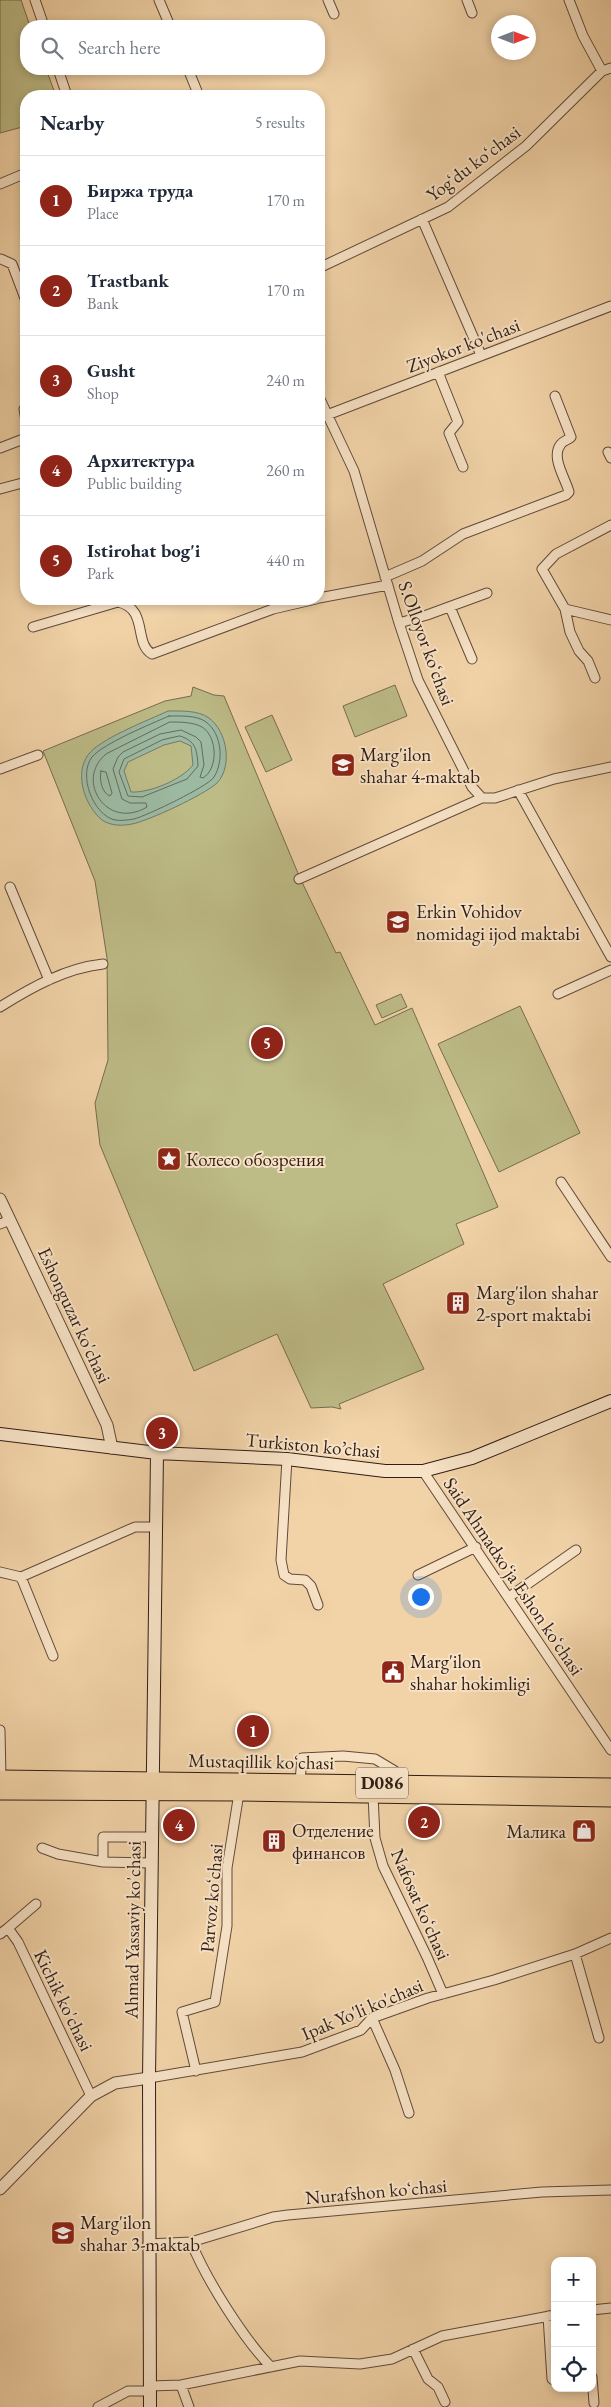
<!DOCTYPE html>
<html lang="en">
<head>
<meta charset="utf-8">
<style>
	:root { --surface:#fff; --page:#f2f2f3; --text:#1f2937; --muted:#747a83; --line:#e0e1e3; --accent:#8f2418 }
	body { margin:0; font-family:"EB Garamond",serif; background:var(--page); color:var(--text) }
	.controls { position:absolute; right:15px; bottom:15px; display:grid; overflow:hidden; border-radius:10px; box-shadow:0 2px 8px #0003 }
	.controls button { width:45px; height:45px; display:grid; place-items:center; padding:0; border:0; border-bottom:1px solid var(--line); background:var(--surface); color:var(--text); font:25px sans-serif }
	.compass { position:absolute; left:491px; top:15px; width:45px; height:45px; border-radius:50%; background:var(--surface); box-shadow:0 2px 8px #0003; rotate:90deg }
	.you { position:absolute; left:420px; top:1596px; width:18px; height:18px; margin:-12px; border:4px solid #fff; border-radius:50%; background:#1a73e8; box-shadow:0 0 0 8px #1a73e833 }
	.badge { display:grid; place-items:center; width:32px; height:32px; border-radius:50%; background:var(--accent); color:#fff; font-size:16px; font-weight:700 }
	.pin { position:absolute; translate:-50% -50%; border:2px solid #fff; box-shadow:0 1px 5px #0006 }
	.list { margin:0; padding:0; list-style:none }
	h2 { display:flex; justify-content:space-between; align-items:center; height:65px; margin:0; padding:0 20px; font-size:21px }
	h2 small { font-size:16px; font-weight:400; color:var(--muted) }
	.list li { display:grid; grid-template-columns:32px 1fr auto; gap:15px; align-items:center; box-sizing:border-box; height:90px; padding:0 20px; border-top:1px solid var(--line) }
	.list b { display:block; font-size:19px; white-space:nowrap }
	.list p { margin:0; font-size:16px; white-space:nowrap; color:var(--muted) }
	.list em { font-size:16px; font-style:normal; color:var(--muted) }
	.icon { flex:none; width:28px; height:28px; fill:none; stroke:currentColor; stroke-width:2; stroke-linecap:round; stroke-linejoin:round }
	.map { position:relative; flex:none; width:611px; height:2407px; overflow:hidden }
	.search { position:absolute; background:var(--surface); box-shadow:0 2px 8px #0003; left:20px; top:20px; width:305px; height:55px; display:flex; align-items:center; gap:12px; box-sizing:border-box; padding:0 18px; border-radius:20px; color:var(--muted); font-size:19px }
	.panel { position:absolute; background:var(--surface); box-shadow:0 2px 8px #0003; left:20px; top:90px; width:305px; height:515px; border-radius:20px }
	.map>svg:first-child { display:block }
	.green { fill:#bdbb86; stroke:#766c4e }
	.water { fill:#9cb9a2; stroke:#717b6a; fill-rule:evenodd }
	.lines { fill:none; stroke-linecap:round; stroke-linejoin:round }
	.shore { stroke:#666b5c; stroke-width:1 }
	.minor-casing { stroke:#604a3a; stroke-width:11 }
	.tertiary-casing { stroke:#604a3a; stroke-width:13 }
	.secondary-casing { stroke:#301d15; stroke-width:14 }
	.primary-casing { stroke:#301d15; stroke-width:17 }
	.minor { stroke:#f7e2c6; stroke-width:9 }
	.tertiary { stroke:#f7e2c6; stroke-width:11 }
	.secondary { stroke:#f7e2c6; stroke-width:12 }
	.primary { stroke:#f2d3a8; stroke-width:15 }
	.labels { text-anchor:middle; stroke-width:4; stroke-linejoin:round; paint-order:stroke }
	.shield { fill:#f7e2c6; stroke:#6c584a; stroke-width:1 }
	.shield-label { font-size:18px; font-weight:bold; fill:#301d15 }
	.street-label { font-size:19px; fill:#301d15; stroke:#f7e2c6 }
	.poi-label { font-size:19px; fill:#301d15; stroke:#f7e2c6; text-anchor:start }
</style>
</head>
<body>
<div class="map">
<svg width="611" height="2407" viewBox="0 0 611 2407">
	<rect width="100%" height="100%" fill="#f2d3a8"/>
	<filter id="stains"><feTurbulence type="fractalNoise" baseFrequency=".004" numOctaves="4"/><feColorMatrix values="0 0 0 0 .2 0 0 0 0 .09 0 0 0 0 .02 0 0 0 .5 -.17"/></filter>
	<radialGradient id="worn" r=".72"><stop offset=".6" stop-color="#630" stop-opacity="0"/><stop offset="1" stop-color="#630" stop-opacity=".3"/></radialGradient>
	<path class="green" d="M0,0H21L30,26H26V69H46L56,96H26V126L0,133Z
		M395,685L407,716L355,737L343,706Z
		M193,687L214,695L224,696L300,878L336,953L340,952L375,1025L412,1008L498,1207L456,1224L464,1244L383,1284L424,1369L339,1404L341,1409L332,1407L311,1408L277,1334L194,1371L100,1145L95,1103L108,1060L107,958L95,881L43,751L165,701L191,696Z
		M272,715L292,760L266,772L245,727Z
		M401,994L407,1007L382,1018L376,1005Z
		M520,1006L580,1133L499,1172L438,1044Z"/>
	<path class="water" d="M168,711C180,711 198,710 209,718C227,731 233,766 217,783C204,795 148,821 132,824C122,826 111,826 102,820C85,806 74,774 88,755C99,739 149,720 168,711ZM180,741L191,746L193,765C181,780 150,793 131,792L124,771L128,762L164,745Z"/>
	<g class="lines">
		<path class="shore" d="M169,716C180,716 197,715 206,722C222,734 224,761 214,777C209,786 146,816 134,819C128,820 121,821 115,820C93,815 78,775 92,757C104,743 151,724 169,716Z
			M170,722C180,722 193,722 202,727C217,736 219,768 203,778L200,777L204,765L201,742L196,737L181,730L160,734L123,752L118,757L113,769L122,799L130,803H146L147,807C107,831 74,780 106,754Z
			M180,736C196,741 197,750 198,766L187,779L142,797L128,796L119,772L124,759L162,740Z
			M101,771L106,772L112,793L110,796C102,793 99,780 101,771Z"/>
		<defs>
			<path id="minor" d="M35,0L44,26
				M159,0L170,26
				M328,0L334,14
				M467,0L472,13
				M569,0L583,36L602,71
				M58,69L67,96
				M188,69L199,96
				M0,184L26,173
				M422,219L481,355
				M1,259L12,264L26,301
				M319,268L448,207L526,146L602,71L611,68
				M438,372L458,422L449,433L463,467
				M319,397L354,471L399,623L418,680L472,787L482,798H495L554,779L611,767
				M24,409L26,421
				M327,415L611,306
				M0,448L26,438
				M608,452L611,458
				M0,489L26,482
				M385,577L422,561L463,534L566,495L569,492C566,479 550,457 561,444C563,441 568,440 571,437L555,396
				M319,598L388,585
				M450,607L472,659
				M565,609L611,620
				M399,623L427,615L487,593
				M33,627L118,602C149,609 133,643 152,654L273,609L316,599
				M595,678L588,661L579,651L570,632L565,609L542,569L556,554L611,525
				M0,769L38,755
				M518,790L611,957
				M299,879L482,798
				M10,887L49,980
				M558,994L611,970
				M0,1007C32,987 66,968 103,964
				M561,1182L611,1257
				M0,1224L10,1220
				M287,1459L281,1560L284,1575L290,1579L305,1580L311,1586L318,1605
				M423,1471L611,1750
				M0,1572L21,1577L135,1527H157
				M418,1575L476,1547
				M21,1577L53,1656
				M509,1597L576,1550
				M0,1730L1,1778
				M300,1782L302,1758L343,1756L375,1759L395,1771L397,1783
				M373,1795L375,1838L383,1866L427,1957L443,1994
				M42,1848L58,1854L103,1862
				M151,1863L103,1862V1837H152
				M8,1928L36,1904
				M0,1934L8,1928L18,1942L91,2096
				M575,1954L599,2038
				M372,2018L395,2070L409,2113
				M196,2071L182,2012L215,2002L227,1926V1868L239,1793
				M149,2078L302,2052L361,2030L372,2018L428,1998L494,1980L575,1954L611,1938
				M191,2242C206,2279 243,2338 271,2367
				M148,2244L191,2242L273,2217L288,2215L542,2192L611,2190
				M592,2310L611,2308
				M548,2316L552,2379L555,2381
				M413,2349L428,2379L438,2387L445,2402
				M592,2377L594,2403
				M181,2385L189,2407
				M150,2386L181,2385L300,2361L360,2364L392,2359L442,2336L555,2315
				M98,2407L128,2391H150"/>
			<path id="tertiary" d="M0,1199L107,1425L112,1448
				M0,2189L91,2096L115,2083L149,2078"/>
			<path id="secondary" d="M0,1434L157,1453L287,1459L385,1471H423L472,1458L611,1401
				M150,2407L149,2078L157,1453"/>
			<path id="primary" d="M0,1778L611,1786
				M0,1792L239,1793L611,1799"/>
		</defs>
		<use href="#minor" class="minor-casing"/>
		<use href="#tertiary" class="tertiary-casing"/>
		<use href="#secondary" class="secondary-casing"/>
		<use href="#primary" class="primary-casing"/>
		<use href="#minor" class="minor"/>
		<use href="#tertiary" class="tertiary"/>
		<use href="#secondary" class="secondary"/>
		<use href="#primary" class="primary"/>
	</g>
	<defs>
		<symbol id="school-square" viewBox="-11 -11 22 22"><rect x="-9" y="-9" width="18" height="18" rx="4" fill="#8f2418" stroke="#f7e2c6"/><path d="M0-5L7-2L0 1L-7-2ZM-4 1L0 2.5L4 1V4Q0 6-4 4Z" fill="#fff"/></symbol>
		<symbol id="sight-square" viewBox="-11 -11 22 22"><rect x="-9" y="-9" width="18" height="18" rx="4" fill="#8f2418" stroke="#f7e2c6"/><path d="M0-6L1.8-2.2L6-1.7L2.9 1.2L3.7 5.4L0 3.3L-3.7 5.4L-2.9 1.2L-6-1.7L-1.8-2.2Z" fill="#fff"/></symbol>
		<symbol id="building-square" viewBox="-11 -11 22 22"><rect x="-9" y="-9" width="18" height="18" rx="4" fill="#8f2418" stroke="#f7e2c6"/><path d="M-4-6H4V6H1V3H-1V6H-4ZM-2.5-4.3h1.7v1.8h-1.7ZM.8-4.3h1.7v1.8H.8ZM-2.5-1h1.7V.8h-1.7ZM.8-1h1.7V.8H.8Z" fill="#fff"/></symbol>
		<symbol id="civic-square" viewBox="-11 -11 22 22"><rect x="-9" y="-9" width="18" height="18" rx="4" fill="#8f2418" stroke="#f7e2c6"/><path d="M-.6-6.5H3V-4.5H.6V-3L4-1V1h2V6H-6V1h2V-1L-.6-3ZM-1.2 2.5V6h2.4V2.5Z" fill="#fff"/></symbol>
		<symbol id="shop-square" viewBox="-11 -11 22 22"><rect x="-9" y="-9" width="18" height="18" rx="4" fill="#8f2418" stroke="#f7e2c6"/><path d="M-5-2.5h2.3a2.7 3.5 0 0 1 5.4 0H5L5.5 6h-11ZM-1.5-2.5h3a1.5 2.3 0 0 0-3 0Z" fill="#fff"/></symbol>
	</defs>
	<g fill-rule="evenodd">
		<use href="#school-square" x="329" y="751" width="28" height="28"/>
		<use href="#school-square" x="384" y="908" width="28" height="28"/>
		<use href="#sight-square" x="155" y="1145" width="28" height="28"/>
		<use href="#building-square" x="444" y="1289" width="28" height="28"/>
		<use href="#civic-square" x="379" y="1658" width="28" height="28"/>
		<use href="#shop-square" x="570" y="1817" width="28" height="28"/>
		<use href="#building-square" x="260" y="1827" width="28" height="28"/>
		<use href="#school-square" x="49" y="2219" width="28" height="28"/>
	</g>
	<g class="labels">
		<rect class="shield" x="356" y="1767.5" width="52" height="31" rx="4"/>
		<g class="shield-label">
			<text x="382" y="1789">D086</text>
		</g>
		<g class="street-label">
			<text transform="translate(473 163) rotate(-37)" y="7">Yogʻdu koʻchasi</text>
			<text transform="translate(463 345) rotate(-21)" y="7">Ziyokor ko'chasi</text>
			<text transform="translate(427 643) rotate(70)" y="7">S.Olloyor koʻchasi</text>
			<text transform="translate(75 1315) rotate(65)" y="7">Eshonguzar ko'chasi</text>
			<text transform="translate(313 1445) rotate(5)" y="7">Turkiston ko’chasi</text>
			<text transform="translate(514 1576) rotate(56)" y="7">Said Ahmadxoʻja Eshon koʻchasi</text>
			<text transform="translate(261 1761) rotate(1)" y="7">Mustaqillik koʻchasi</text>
			<text transform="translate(211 1898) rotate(-85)" y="7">Parvoz koʻchasi</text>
			<text transform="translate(421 1904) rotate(66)" y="7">Nafosat koʻchasi</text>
			<text transform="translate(132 1930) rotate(-89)" y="7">Ahmad Yassaviy ko'chasi</text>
			<text transform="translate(64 2000) rotate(64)" y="7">Kichik ko'chasi</text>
			<text transform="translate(362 2009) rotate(-23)" y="7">Ipak Yo'li ko'chasi</text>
			<text transform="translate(376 2191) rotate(-5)" y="7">Nurafshon koʻchasi</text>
		</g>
		<g class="poi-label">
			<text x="360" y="761">Marg'ilon<tspan x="360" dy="22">shahar 4-maktab</tspan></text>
			<text x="416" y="918">Erkin Vohidov<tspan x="416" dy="22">nomidagi ijod maktabi</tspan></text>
			<text x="186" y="1166">Колесо обозрения</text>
			<text x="476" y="1299">Marg'ilon shahar<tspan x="476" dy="22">2-sport maktabi</tspan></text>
			<text x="410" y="1668">Marg'ilon<tspan x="410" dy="22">shahar hokimligi</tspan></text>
			<text x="292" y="1837">Отделение<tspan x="292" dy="22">финансов</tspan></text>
			<text x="566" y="1838" text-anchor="end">Малика</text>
			<text x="80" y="2229">Marg'ilon<tspan x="80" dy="22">shahar 3-maktab</tspan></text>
		</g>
	</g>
	<rect width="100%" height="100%" filter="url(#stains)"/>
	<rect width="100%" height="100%" fill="url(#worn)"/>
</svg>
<div class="controls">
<button>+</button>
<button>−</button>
<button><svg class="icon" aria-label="locate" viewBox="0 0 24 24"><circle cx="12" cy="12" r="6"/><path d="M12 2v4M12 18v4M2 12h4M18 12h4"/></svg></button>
</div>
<svg class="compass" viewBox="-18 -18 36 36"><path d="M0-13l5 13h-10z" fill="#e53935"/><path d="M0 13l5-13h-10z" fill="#747a83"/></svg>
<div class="you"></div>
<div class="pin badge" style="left:253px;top:1731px">1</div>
<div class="pin badge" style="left:424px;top:1822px">2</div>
<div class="pin badge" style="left:162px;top:1433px">3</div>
<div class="pin badge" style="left:179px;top:1825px">4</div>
<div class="pin badge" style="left:267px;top:1043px">5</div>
<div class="search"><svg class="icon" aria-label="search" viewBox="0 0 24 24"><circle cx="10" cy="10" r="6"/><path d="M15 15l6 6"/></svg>Search here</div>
<section class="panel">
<h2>Nearby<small>5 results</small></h2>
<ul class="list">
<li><span class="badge">1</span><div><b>Биржа труда</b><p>Place</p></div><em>170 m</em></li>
<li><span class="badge">2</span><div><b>Trastbank</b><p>Bank</p></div><em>170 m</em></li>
<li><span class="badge">3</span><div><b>Gusht</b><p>Shop</p></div><em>240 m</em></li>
<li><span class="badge">4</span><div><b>Архитектура</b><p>Public building</p></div><em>260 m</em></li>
<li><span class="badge">5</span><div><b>Istirohat bog'i</b><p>Park</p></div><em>440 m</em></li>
</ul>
</section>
</div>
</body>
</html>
